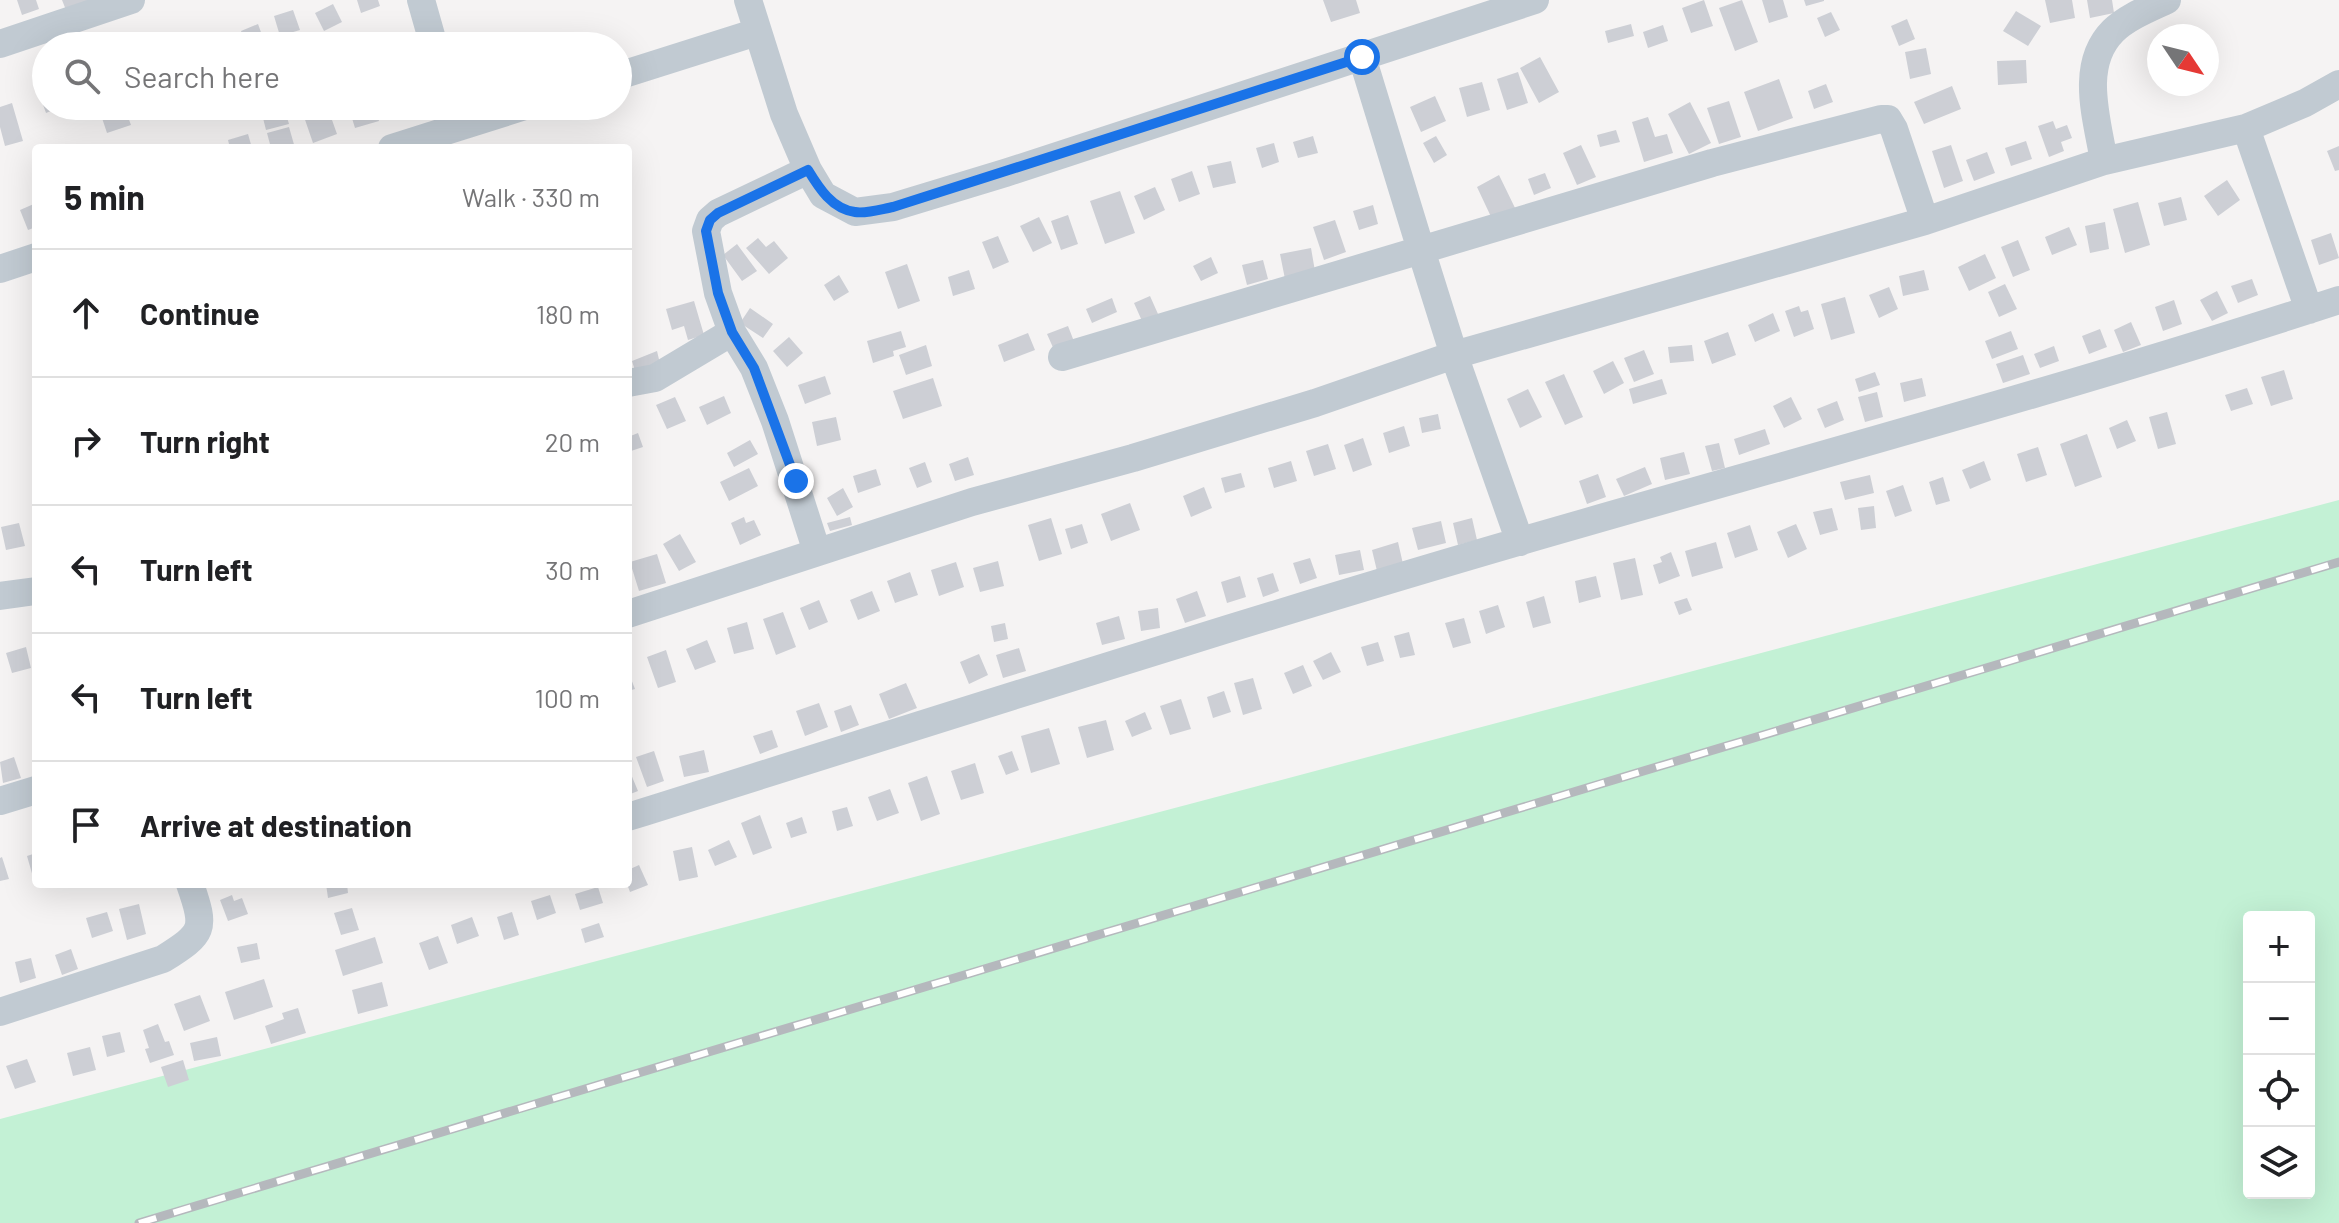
<!DOCTYPE html>
<html lang="en">
<head>
<meta charset="utf-8">
<style>
	:root { --surface:#fff; --page:#f6f6f6; --text:#202124; --muted:#757577; --line:#e0e0e0 }
	body { margin:0; font-family:Barlow,sans-serif; background:var(--page); color:var(--text) }
	.controls { position:absolute; right:24px; bottom:24px; display:grid; overflow:hidden; border-radius:8px; box-shadow:0 8px 32px #0002 }
	.controls button { width:72px; height:72px; display:grid; place-items:center; padding:0; border:0; border-bottom:2px solid var(--line); background:var(--surface); color:var(--text); font:40px sans-serif }
	.compass { position:absolute; left:2147px; top:24px; width:72px; height:72px; border-radius:50%; background:var(--surface); box-shadow:0 8px 32px #0002; rotate:125deg }
	.stop { position:absolute; width:24px; height:24px; margin:-18px; border:6px solid #1a73e8; border-radius:50%; background:#fff }
	.stop.end { background:#1a73e8; border-color:#fff; box-shadow:0 2px 8px #0008 }
	.list { margin:0; padding:0; list-style:none }
	h2 { display:flex; justify-content:space-between; align-items:center; height:104px; margin:0; padding:0 32px; font-size:34px }
	h2 small { font-size:26px; font-weight:400; color:var(--muted) }
	.list li { display:grid; grid-template-columns:52px 1fr auto; gap:24px; align-items:center; box-sizing:border-box; height:128px; padding:0 32px; border-top:2px solid var(--line) }
	.list b { display:block; font-size:30px; white-space:nowrap }
	.list em { font-size:26px; font-style:normal; color:var(--muted) }
	.icon { flex:none; width:44px; height:44px; fill:none; stroke:currentColor; stroke-width:2; stroke-linecap:round; stroke-linejoin:round }
	.map { position:relative; flex:none; width:2339px; height:1223px; overflow:hidden }
	.search { position:absolute; background:var(--surface); box-shadow:0 8px 32px #0002; left:32px; top:32px; width:600px; height:88px; display:flex; align-items:center; gap:20px; box-sizing:border-box; padding:0 28px; border-radius:44px; color:var(--muted); font-size:30px }
	.panel { position:absolute; background:var(--surface); box-shadow:0 8px 32px #0002; left:32px; top:144px; width:600px; height:744px; border-radius:8px }
	.map>svg:first-child { display:block }
	.green { fill:#c3f1d5; fill-rule:evenodd }
	.building { fill:#cdcfd5 }
	.lines { fill:none; stroke-linecap:round; stroke-linejoin:round }
	.minor { stroke:#c1cad2; stroke-width:28 }
	.rail-casing { stroke:#b5b8bd; stroke-width:9 }
	.rail { stroke:#fff; stroke-width:6; stroke-dasharray:18; stroke-linecap:butt }
	.route { stroke:#1a73e8; stroke-width:10 }
</style>
</head>
<body>
<div class="map">
<svg width="2339" height="1223" viewBox="0 0 2339 1223">
	<rect width="100%" height="100%" fill="#f5f3f3"/>
	<path class="green" d="M2339,500V1223H0V1119ZM2249,917H2309V1193H2249Z"/>
	<path class="building" d="M17,0H36L39,9L22,15Z
		M62,0H90L66,10Z
		M357,0H378L380,6L361,13Z
		M1323,0H1356L1360,13L1331,22Z
		M1704,0L1713,26L1691,33L1682,8Z
		M1742,0L1758,42L1735,51L1719,8Z
		M1762,0H1783L1788,17L1769,23Z
		M1804,0H1824V1L1806,6Z
		M2045,0H2072L2075,18L2050,23Z
		M2087,0H2112L2114,13L2090,18Z
		M333,4L342,22L324,31L315,13Z
		M293,10L300,30L280,36L274,16Z
		M2016,11L2041,26L2028,46L2003,31Z
		M1831,12L1840,30L1825,37L1817,18Z
		M1907,19L1915,39L1899,46L1891,26Z
		M258,24L266,46H246L241,31Z
		M1631,24L1634,36L1608,43L1605,31Z
		M1663,25L1668,41L1648,48L1643,32Z
		M307,37L309,46H280L279,45Z
		M1926,48L1931,74L1910,79L1905,52Z
		M1540,57L1559,92L1539,103L1520,68Z
		M2026,60L2027,83L1998,85L1997,61Z
		M1518,72L1528,103L1507,110L1497,79Z
		M1779,79L1793,118L1758,131L1744,92Z
		M1482,82L1490,110L1467,117L1459,88Z
		M1826,84L1833,102L1814,109L1808,91Z
		M1952,86L1961,109L1924,124L1914,102Z
		M46,88V106H63L46,113L38,91Z
		M1435,96L1446,121L1421,132L1410,107Z
		M1729,101L1741,137L1719,144L1707,108Z
		M1690,102L1711,143L1689,154L1668,114Z
		M12,103L23,141L5,146L0,127V107Z
		M98,106H124L131,125L107,133Z
		M315,106H327L337,134L313,143L302,111Z
		M360,106H375L379,121L355,128L351,115L362,112Z
		M389,106H433L434,107L393,119Z
		M285,111L289,124L266,130L263,118Z
		M1648,117L1655,137L1667,134L1673,153L1644,162L1632,122Z
		M2053,121L2056,129L2067,125L2072,138L2061,142L2064,151L2049,157L2038,126Z
		M289,127L295,148H271L267,133Z
		M1616,130L1620,142L1600,147L1597,135Z
		M248,134L252,148H230L228,140Z
		M1313,136L1318,153L1298,158L1293,142Z
		M1436,136L1447,155L1434,163L1423,143Z
		M2026,141L2032,159L2011,166L2005,148Z
		M1274,143L1279,162L1262,168L1256,148Z
		M1581,145L1596,177L1577,185L1563,153Z
		M1951,145L1963,181L1944,188L1932,151Z
		M2339,146V170L2335,171L2327,151Z
		M1987,152L1995,173L1974,181L1966,160Z
		M1231,161L1236,183L1213,188L1207,166Z
		M1192,171L1200,194L1179,202L1171,179Z
		M1545,173L1551,188L1534,195L1528,179Z
		M1499,175L1516,210L1493,221L1477,187Z
		M2227,180L2240,200L2218,216L2204,196Z
		M1155,187L1165,210L1144,220L1134,196Z
		M1120,191L1135,233L1105,244L1090,201Z
		M2181,197L2187,220L2164,226L2158,203Z
		M2138,202L2150,245L2125,253L2113,209Z
		M36,203V227L28,230L20,210Z
		M1373,205L1378,224L1359,230L1353,211Z
		M1068,215L1078,244L1061,250L1051,221Z
		M1039,217L1052,243L1033,252L1020,226Z
		M1335,220L1346,252L1324,260L1313,227Z
		M2105,222L2109,249L2090,253L2085,226Z
		M2069,227L2077,245L2052,255L2045,237Z
		M2331,233L2339,258L2319,265L2311,240Z
		M998,236L1009,262L993,269L982,242Z
		M758,238L766,247L774,241L788,258L769,274L746,248Z
		M2018,240L2030,270L2013,277L2001,247Z
		M737,244L757,271L742,281L723,255Z
		M1311,248L1316,277L1286,284L1280,254Z
		M1985,254L1996,278L1969,291L1958,267Z
		M1211,257L1218,273L1201,281L1193,266Z
		M1263,260L1268,279L1247,285L1242,265Z
		M907,264L920,301L898,309L885,272Z
		M969,270L975,289L953,296L948,277Z
		M1924,270L1929,290L1903,296L1899,276Z
		M839,275L849,292L834,301L824,285Z
		M2252,279L2258,295L2238,303L2231,286Z
		M2005,284L2017,309L1999,317L1988,292Z
		M1889,287L1898,309L1879,318L1869,295Z
		M2217,291L2228,313L2212,321L2200,300Z
		M1150,296L1158,314L1142,321L1134,303Z
		M1845,297L1855,333L1831,340L1821,304Z
		M1112,298L1117,312L1092,323L1086,309Z
		M2174,300L2182,324L2163,331L2155,307Z
		M694,301L704,335L688,340L684,326L672,330L666,309Z
		M1799,306L1801,312L1808,310L1814,329L1794,337L1785,311Z
		M750,308L773,324L763,338L740,323Z
		M1773,313L1780,331L1755,342L1748,325Z
		M2131,322L2141,345L2123,352L2114,330Z
		M1068,326L1075,344L1055,352L1047,334Z
		M2100,329L2107,347L2089,354L2082,336Z
		M901,331L906,347L893,351L894,356L873,363L867,341Z
		M2011,331L2018,349L1992,359L1985,341Z
		M1728,332L1736,355L1712,364L1704,341Z
		M1028,333L1035,350L1004,362L998,345Z
		M789,337L803,353L787,367L773,351Z
		M926,345L932,366L906,375L899,355Z
		M1692,345L1694,361L1670,363L1668,347Z
		M2054,346L2059,361L2040,368L2034,354Z
		M1644,350L1654,374L1634,382L1624,358Z
		M657,351L661,368L636,374L632,361Z
		M2023,355L2030,374L2003,383L1996,364Z
		M1613,361L1624,383L1604,394L1593,371Z
		M2284,370L2293,399L2271,406L2261,377Z
		M1875,372L1880,385L1859,392L1855,379Z
		M1564,374L1583,417L1565,425L1545,382Z
		M825,376L831,394L805,404L798,385Z
		M933,378L942,406L903,419L893,391Z
		M1922,378L1926,396L1904,402L1900,383Z
		M1662,379L1667,394L1633,404L1629,389Z
		M2247,388L2253,404L2231,411L2225,395Z
		M1528,389L1542,417L1520,428L1507,399Z
		M1877,392L1883,417L1865,422L1858,397Z
		M724,396L731,413L707,425L699,407Z
		M675,397L686,421L667,429L656,405Z
		M1791,397L1802,419L1784,428L1773,406Z
		M1837,401L1844,420L1825,428L1817,409Z
		M2167,412L2176,444L2158,449L2149,417Z
		M1438,414L1441,429L1422,433L1419,418Z
		M836,417L841,440L817,446L812,422Z
		M2127,420L2136,441L2117,449L2109,428Z
		M1404,426L1410,446L1389,453L1383,433Z
		M1765,429L1770,444L1739,455L1734,439Z
		M638,433L643,447L628,452V437Z
		M2087,434L2102,477L2075,487L2060,444Z
		M1363,438L1372,465L1353,472L1344,445Z
		M750,440L758,454L734,467L727,453Z
		M1719,443L1725,468L1712,471L1705,446Z
		M1328,444L1336,469L1314,476L1306,451Z
		M2038,447L2047,475L2026,482L2017,454Z
		M1684,452L1690,474L1665,480L1660,458Z
		M968,457L974,475L955,481L949,464Z
		M1291,461L1297,481L1274,488L1268,468Z
		M1984,461L1991,480L1970,489L1962,470Z
		M925,462L932,482L917,488L909,468Z
		M1645,467L1652,484L1624,496L1616,479Z
		M749,468L758,486L729,501L720,482Z
		M876,469L881,485L858,493L853,476Z
		M1241,473L1245,487L1225,493L1221,478Z
		M1598,474L1606,497L1587,504L1579,481Z
		M1870,475L1874,493L1845,500L1840,482Z
		M1943,477L1950,501L1936,505L1929,482Z
		M1903,485L1912,511L1895,517L1886,491Z
		M1204,487L1212,508L1191,517L1183,496Z
		M843,488L853,507L837,516L827,498Z
		M1130,503L1140,530L1111,541L1101,514Z
		M1874,506L1876,528L1861,530L1858,508Z
		M1832,508L1838,530L1820,535L1813,512Z
		M744,517L746,523L754,520L761,535L740,545L731,523Z
		M850,517L852,525L830,531L827,523Z
		M1051,518L1062,554L1039,561L1028,525Z
		M1472,518L1477,540L1458,545L1453,523Z
		M1441,521L1446,543L1418,550L1412,528Z
		M19,523L25,546L6,550L1,527Z
		M1082,524L1088,543L1071,549L1065,529Z
		M1796,524L1807,549L1788,558L1777,532Z
		M1750,525L1758,550L1735,558L1727,533Z
		M680,534L696,562L679,571L663,544Z
		M1398,542L1403,564L1377,571L1372,550Z
		M1716,542L1723,568L1692,577L1685,551Z
		M1360,550L1364,570L1339,575L1335,555Z
		M1671,552L1680,576L1659,584L1653,565L1662,562L1660,557Z
		M657,554L666,583L639,591L630,562Z
		M1310,558L1317,578L1300,584L1293,563Z
		M1635,558L1643,595L1621,600L1613,563Z
		M998,561L1004,586L980,592L973,568Z
		M956,562L964,587L939,596L931,570Z
		M910,572L918,595L895,603L887,581Z
		M1273,573L1279,591L1263,597L1257,578Z
		M1240,576L1246,597L1227,603L1221,582Z
		M1596,576L1601,597L1579,603L1575,581Z
		M872,591L880,611L858,620L850,600Z
		M1197,591L1206,616L1185,623L1176,599Z
		M1544,596L1551,623L1533,628L1526,602Z
		M1687,598L1692,610L1679,615L1674,602Z
		M819,600L828,622L809,630L800,608Z
		M1498,605L1505,627L1486,634L1479,611Z
		M1158,608L1160,628L1141,631L1138,611Z
		M783,612L796,647L776,655L763,619Z
		M1119,616L1125,639L1102,645L1096,623Z
		M1464,618L1471,643L1453,648L1445,623Z
		M747,622L754,649L734,654L727,628Z
		M1005,623L1008,639L994,642L991,626Z
		M1409,632L1415,655L1400,658L1394,636Z
		M707,640L716,662L695,670L686,649Z
		M1378,642L1384,661L1367,666L1361,647Z
		M26,647L31,668L12,673L6,653Z
		M1019,648L1026,671L1003,678L996,655Z
		M666,650L676,682L658,688L647,657Z
		M1331,652L1341,672L1323,680L1313,661Z
		M979,654L988,675L969,684L960,662Z
		M1303,665L1312,686L1293,694L1284,673Z
		M628,671L635,689L628,691Z
		M1253,678L1262,709L1243,715L1234,683Z
		M906,683L917,708L889,719L879,694Z
		M1224,691L1231,712L1213,718L1207,697Z
		M1181,699L1191,729L1170,735L1160,706Z
		M819,703L828,727L805,736L796,711Z
		M851,705L859,725L841,732L834,711Z
		M1145,712L1152,729L1132,737L1125,721Z
		M1106,720L1114,750L1087,758L1078,727Z
		M1049,728L1060,764L1031,773L1021,736Z
		M772,730L778,747L760,754L753,736Z
		M704,750L709,772L684,777L679,756Z
		M654,751L664,781L647,787L636,757Z
		M1012,751L1019,770L1006,775L998,756Z
		M14,757L21,778L3,783L0,762Z
		M975,763L984,793L961,800L951,771Z
		M628,767L638,791L628,795Z
		M927,776L940,814L921,821L908,783Z
		M890,789L899,813L877,821L868,797Z
		M847,807L853,826L837,831L832,811Z
		M760,815L772,848L753,855L741,823Z
		M802,817L807,833L791,838L786,823Z
		M729,840L737,857L715,866L708,850Z
		M692,847L698,877L679,881L673,851Z
		M36,853V877H33L27,856Z
		M2,857L9,879L0,881V858Z
		M639,865L648,885L630,892L627,884L628,870Z
		M326,884H347L348,893L328,898Z
		M598,887L603,903L580,910L575,894Z
		M232,895L234,901L242,898L248,914L228,921L220,900Z
		M550,895L556,913L537,920L531,901Z
		M139,904L146,934L127,940L119,909Z
		M352,908L359,930L341,935L334,913Z
		M107,912L113,931L92,938L86,918Z
		M512,912L519,935L504,940L497,917Z
		M472,917L479,936L457,944L451,925Z
		M599,923L604,937L585,943L581,929Z
		M438,936L448,963L429,970L419,943Z
		M375,937L383,963L343,976L335,950Z
		M257,943L260,959L241,963L237,947Z
		M71,949L78,969L62,975L55,955Z
		M31,958L36,978L20,983L15,962Z
		M264,979L273,1007L234,1020L225,992Z
		M382,982L388,1006L358,1014L352,990Z
		M200,995L210,1021L184,1031L174,1004Z
		M298,1008L306,1033L271,1044L265,1026L284,1019L282,1013Z
		M158,1024L165,1042L169,1041L174,1055L150,1063L145,1049L149,1048L143,1030Z
		M120,1032L125,1052L107,1057L102,1036Z
		M217,1037L221,1056L194,1061L190,1043Z
		M90,1047L96,1070L73,1076L67,1053Z
		M27,1059L36,1082L15,1089L6,1066Z
		M183,1060L189,1080L168,1087L161,1067Z"/>
	<g class="lines">
		<path class="minor" d="M421,0L434,46
			M748,0L784,114L808,170L823,195L855,212L893,207L1005,173L1535,0
			M0,44L131,0
			M1362,57L1421,250L1712,163L1881,119H1888L1894,129L1925,221L2104,161L2246,128
			M618,76L757,32
			M392,148L525,106
			M2104,161C2097,119 2079,65 2113,31C2127,17 2150,8 2167,0
			M808,170L718,213L710,220L706,231L718,293L732,332L754,368L775,421L817,552
			M0,269L36,257
			M2309,310L2246,128L2305,103L2339,84
			M1062,357L1421,250L1454,355L1520,542
			M628,383L655,378L732,332
			M0,596L36,591
			M628,614L972,502L1133,458L1315,403L1454,355L1925,221
			M0,801L36,790
			M628,817C925,724 1222,628 1521,541C1794,462 2069,388 2339,300
			M0,1012L163,959C204,933 206,930 190,884"/>
		<defs>
			<path id="rail" d="M139,1223L2339,562"/>
		</defs>
		<use href="#rail" class="rail-casing"/>
		<use href="#rail" class="rail"/>
	</g>
	<g class="lines">
		<path class="route" d="M796,481L754,368L732,332L718,293L706,231L710,220L718,213L808,170C819,188 832,209 855,212C866,214 882,209 893,207L1362,57"/>
	</g>
</svg>
<div class="controls">
<button>+</button>
<button>−</button>
<button><svg class="icon" aria-label="locate" viewBox="0 0 24 24"><circle cx="12" cy="12" r="6"/><path d="M12 2v4M12 18v4M2 12h4M18 12h4"/></svg></button>
<button><svg class="icon" aria-label="layers" viewBox="0 0 24 24"><path d="M12 4l9 5-9 5-9-5zM3 14l9 5 9-5"/></svg></button>
</div>
<svg class="compass" viewBox="-18 -18 36 36"><path d="M0-13l5 13h-10z" fill="#e53935"/><path d="M0 13l5-13h-10z" fill="#757577"/></svg>
<div class="stop" style="left:1362px;top:57px"></div>
<div class="stop end" style="left:796px;top:481px"></div>
<div class="search"><svg class="icon" aria-label="search" viewBox="0 0 24 24"><circle cx="10" cy="10" r="6"/><path d="M15 15l6 6"/></svg>Search here</div>
<section class="panel">
<h2>5 min<small>Walk · 330 m</small></h2>
<ul class="list">
<li><svg class="icon" aria-label="ahead" viewBox="0 0 24 24"><path d="M12 20V5M6 11l6-6 6 6"/></svg><div><b>Continue</b></div><em>180 m</em></li>
<li><svg class="icon" aria-label="right" viewBox="0 0 24 24"><path d="M7 20v-9h11M14 6l5 5-5 5"/></svg><div><b>Turn right</b></div><em>20 m</em></li>
<li><svg class="icon" aria-label="left" viewBox="0 0 24 24"><path d="M17 20v-9H6M10 6l-5 5 5 5"/></svg><div><b>Turn left</b></div><em>30 m</em></li>
<li><svg class="icon" aria-label="left" viewBox="0 0 24 24"><path d="M17 20v-9H6M10 6l-5 5 5 5"/></svg><div><b>Turn left</b></div><em>100 m</em></li>
<li><svg class="icon" aria-label="arrive" viewBox="0 0 24 24"><path d="M6 21V4h12l-3 4 3 4H6"/></svg><div><b>Arrive at destination</b></div></li>
</ul>
</section>
</div>
</body>
</html>
